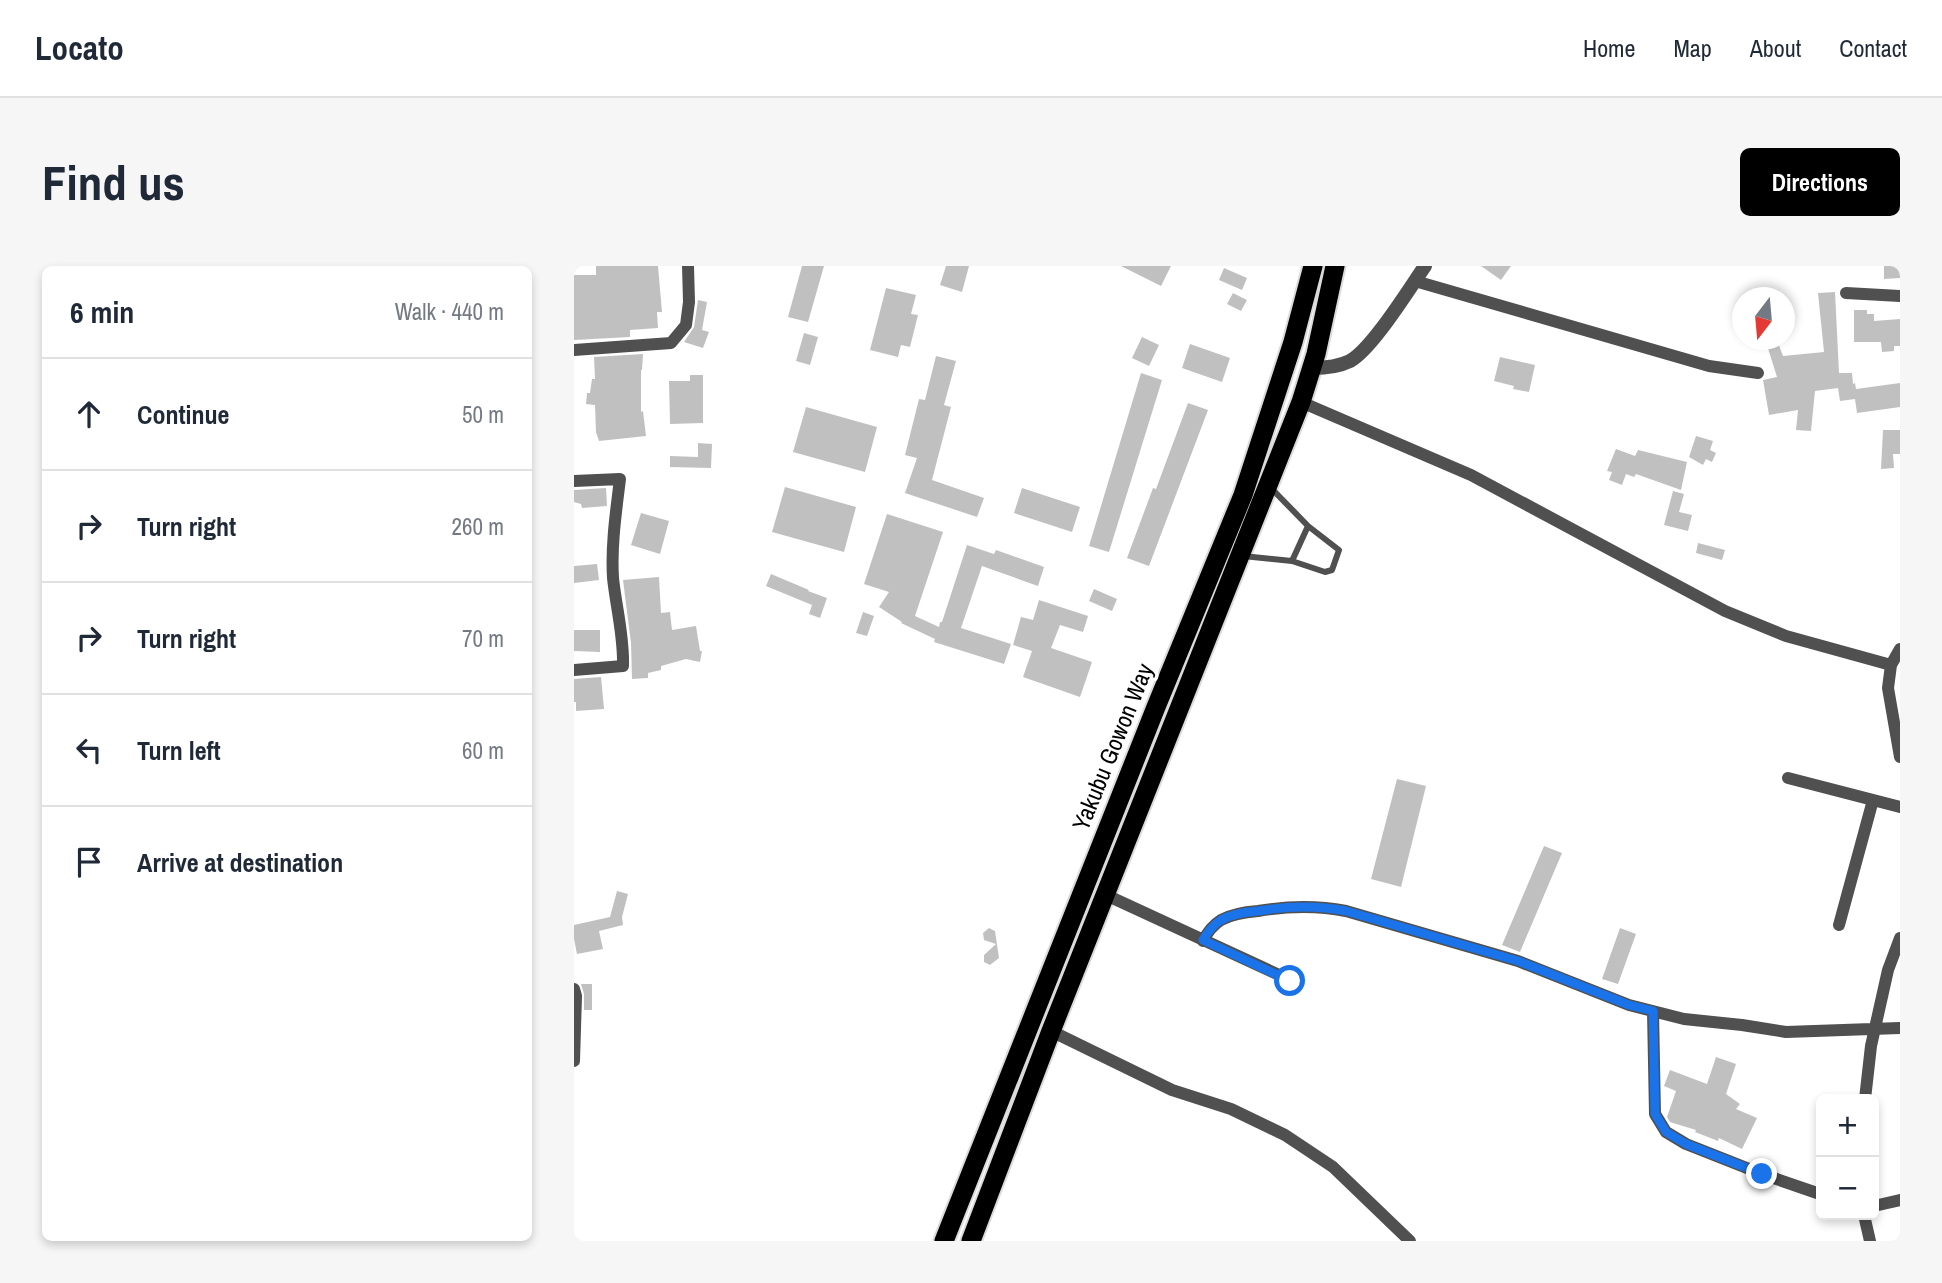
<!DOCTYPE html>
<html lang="en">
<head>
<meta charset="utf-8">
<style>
	:root { --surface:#fff; --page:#f6f6f7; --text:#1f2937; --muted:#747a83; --line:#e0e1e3; --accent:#000 }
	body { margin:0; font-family:"Archivo Narrow",sans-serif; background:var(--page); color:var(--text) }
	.controls { position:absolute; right:21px; bottom:21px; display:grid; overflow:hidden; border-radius:10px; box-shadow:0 4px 10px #0003 }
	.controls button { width:63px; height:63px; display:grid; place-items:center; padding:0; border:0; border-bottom:2px solid var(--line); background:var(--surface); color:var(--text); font:35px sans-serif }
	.compass { position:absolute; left:1158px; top:21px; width:63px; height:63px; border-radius:50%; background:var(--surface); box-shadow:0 4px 10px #0003; rotate:196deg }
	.stop { position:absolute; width:21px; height:21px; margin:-16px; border:5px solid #1a73e8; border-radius:50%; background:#fff }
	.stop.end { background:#1a73e8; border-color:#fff; box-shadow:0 2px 7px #0008 }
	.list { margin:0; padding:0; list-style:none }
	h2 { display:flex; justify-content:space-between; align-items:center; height:91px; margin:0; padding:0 28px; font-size:30px }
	h2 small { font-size:23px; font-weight:400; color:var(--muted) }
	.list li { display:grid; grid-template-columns:46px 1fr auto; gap:21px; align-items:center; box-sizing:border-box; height:112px; padding:0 28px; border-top:2px solid var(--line) }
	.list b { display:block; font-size:26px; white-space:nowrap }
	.list em { font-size:23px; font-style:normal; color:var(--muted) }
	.icon { flex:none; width:38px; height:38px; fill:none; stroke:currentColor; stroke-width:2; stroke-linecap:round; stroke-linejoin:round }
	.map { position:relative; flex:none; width:1326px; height:975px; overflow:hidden; border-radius:10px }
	header { display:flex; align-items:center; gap:42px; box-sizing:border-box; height:98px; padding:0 35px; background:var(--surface); border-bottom:2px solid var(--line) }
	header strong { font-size:33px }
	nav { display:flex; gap:38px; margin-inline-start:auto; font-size:24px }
	.intro { display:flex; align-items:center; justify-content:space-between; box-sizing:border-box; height:168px; padding:0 42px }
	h1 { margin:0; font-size:49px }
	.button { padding:18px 32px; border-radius:10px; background:var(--accent); color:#fff; font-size:24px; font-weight:700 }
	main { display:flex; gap:42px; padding:0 42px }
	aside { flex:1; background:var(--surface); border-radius:10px; box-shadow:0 4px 10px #0003 }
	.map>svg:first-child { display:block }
	.building { fill:#c0c0c0 }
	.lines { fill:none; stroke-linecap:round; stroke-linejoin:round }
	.trunk-casing { stroke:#dbdbdb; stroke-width:23 }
	.service { stroke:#505050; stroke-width:6 }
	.minor { stroke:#505050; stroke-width:12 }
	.tertiary { stroke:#505050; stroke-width:14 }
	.trunk { stroke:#000; stroke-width:19 }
	.route { stroke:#1a73e8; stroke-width:9 }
	.labels { text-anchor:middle; stroke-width:7; stroke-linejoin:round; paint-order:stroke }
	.street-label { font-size:24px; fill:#000; stroke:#fff }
</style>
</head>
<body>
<header>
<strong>Locato</strong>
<nav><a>Home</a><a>Map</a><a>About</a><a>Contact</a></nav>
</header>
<div class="intro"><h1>Find us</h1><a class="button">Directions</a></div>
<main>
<aside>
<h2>6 min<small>Walk · 440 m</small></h2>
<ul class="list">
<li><svg class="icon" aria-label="ahead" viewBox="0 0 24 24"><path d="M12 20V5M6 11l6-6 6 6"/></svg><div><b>Continue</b></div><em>50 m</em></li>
<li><svg class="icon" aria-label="right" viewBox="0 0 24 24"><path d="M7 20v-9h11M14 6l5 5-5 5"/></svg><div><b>Turn right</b></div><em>260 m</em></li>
<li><svg class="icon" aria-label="right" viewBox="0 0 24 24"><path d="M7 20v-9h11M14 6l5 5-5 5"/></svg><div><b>Turn right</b></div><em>70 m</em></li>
<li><svg class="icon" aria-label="left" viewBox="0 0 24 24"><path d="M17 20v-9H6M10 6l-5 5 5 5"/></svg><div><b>Turn left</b></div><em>60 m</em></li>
<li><svg class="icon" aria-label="arrive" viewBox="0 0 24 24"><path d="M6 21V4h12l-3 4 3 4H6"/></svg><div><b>Arrive at destination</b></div></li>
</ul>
</aside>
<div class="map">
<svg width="1326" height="975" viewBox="0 0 1326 975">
	<rect width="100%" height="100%" fill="#fff"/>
	<path class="building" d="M22,0H84L88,46H83L84,62L56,64V71L0,74V9H22Z
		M228,0H250L234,56L214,51Z
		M372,0H395L388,26L366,19Z
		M547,0H597L587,20Z
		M907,0H937L927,14Z
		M1310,0H1326V12L1310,13Z
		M650,2L673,12L668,24L645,14Z
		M312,22L342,29L337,48L344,49L336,81L327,79L324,91L296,84Z
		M1261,26L1265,107H1278L1279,118L1281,117L1282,123L1326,117V141L1283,147L1281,133L1266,135L1264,122L1241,125L1237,165L1222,164L1224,144L1195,149L1189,114L1203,111L1192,76L1203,74L1209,90L1250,86L1244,27Z
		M659,27L673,34L667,45L653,38Z
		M124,34L133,36L128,64L135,66L129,82L110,76L120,61Z
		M1280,44H1293V48H1300V55L1326,53V80H1320V85L1308,86L1307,76H1280Z
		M230,67L244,71L236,99L222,95Z
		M568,71L585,79L575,100L558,92Z
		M616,78L656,92L648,116L608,102Z
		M69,88L68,104H67V146L69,145L72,170L25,175L22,166L21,139L12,138L13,127H16L18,113H21L20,91Z
		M362,90L382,95L370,139L377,141L358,214L410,232L403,251L331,227L343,192L331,189L345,133L351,134Z
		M926,91L961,99L955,126L939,123L940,120L920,115Z
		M567,107L588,114L535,286L515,280Z
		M116,109H129V157L96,158L95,115H116Z
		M614,137L634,144L575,300L553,292L579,222L582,223Z
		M232,141L303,161L291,206L219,186Z
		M1309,164H1326V188H1319L1320,202L1307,203Z
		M1122,170L1139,175L1136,184L1142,187L1138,196L1132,193L1129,199L1115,191Z
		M124,177L138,178L137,202L96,201V190L124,191Z
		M1042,183L1061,190L1064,184L1113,196L1107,224L1062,208L1060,211L1052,208L1048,219L1035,214L1038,206L1033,205Z
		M211,221L282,241L270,286L198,266Z
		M32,222L33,240L8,242L7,238L0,236V224Z
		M448,222L506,241L498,266L440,247Z
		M1099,225L1110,228L1105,246L1118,249L1114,265L1090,259Z
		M67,247L95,255L86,288L57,279Z
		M313,248L369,266L341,350L365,361L366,356H368L393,279L420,288L422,284L470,301L464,320L408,300L387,362L437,378L430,398L360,376L361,373L327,357L328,356L305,341L315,326L290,318Z
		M1124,277L1151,284L1148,294L1122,287Z
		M23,298L25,314L0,317V300Z
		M197,308L235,324L234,325L253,332L246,352L235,348L238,339L192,320Z
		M85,311L87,347L96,346L98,364L122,360L126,385H128L126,396L112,393L87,400V404L74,407V412L58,413L57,377L49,314Z
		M520,323L543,333L538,345L515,335Z
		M465,334L514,350L509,366L486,359L477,382L518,396L506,431L449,411L458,385L439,379L447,351L459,354Z
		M289,346L300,350L293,370L282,367Z
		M0,364H26V386L0,385Z
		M27,411L30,443L2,445V436H0V413Z
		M823,513L852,520L827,621L797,613Z
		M970,580L988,587L946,686L928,679Z
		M43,625L54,628L48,651L49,659L25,665L29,683L3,688L0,673V659L36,651Z
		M415,662L421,665L425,692L416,699L410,696V689L422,678L410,674L409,667Z
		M1046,662L1062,668L1044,718L1028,713Z
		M7,718H18V744H10V728Z
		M1142,791L1162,798L1152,828L1166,838L1162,843L1183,852L1168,883L1145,872L1144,875L1121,866L1122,864L1096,856L1093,851L1102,825L1090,820L1096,804L1133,818Z"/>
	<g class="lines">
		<defs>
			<path id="trunk" d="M370,975L582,441L669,229L719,76L739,0
				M397,975L477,765L727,136L742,88L761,0"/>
		</defs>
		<use href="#trunk" class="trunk-casing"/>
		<path class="service" d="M669,290L718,295L734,260L698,223
			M718,295L751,306L758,304L765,284L734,260"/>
		<path class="minor" d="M841,15L1135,100L1184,107
			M1272,27L1326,30
			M0,84L97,77L112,59L115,36L114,0
			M727,136L897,209L1151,345L1212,370L1317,399
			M0,215L46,213C42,246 37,279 39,312C42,341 50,370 49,400L0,404
			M1326,383L1317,399L1314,422L1326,491
			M1214,512L1326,541
			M532,629L716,714
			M1265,659L1299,534
			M629,675C633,667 639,659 647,654C658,648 671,646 684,645C714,640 741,639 772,645L944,695L1055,739L1110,753L1168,759L1212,766L1326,762
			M0,723L2,730L0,795
			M1079,745L1081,848L1092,866L1112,878L1188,908L1243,927L1247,926
			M477,765L598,824L657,843L711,869L759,901L836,975
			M1291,833L1297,780L1314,704L1326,672
			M1300,940L1326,934
			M1290,949L1296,975"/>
		<path class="tertiary" d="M738,102C751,102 764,101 776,95C798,83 835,23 851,0"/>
		<use href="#trunk" class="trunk"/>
	</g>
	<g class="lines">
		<path class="route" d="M716,715L629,674C633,667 639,659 647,654C658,648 671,646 684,645C714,640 741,639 772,645L944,695L1055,739L1079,745L1081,848L1092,866L1112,878L1188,908"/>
	</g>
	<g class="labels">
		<g class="street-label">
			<text transform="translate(539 481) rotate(-68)" y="8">Yakubu Gowon Way</text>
		</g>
	</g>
</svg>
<div class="controls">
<button>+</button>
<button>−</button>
</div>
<svg class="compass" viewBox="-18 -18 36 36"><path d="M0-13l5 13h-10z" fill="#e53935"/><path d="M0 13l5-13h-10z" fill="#747a83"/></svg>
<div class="stop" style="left:716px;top:715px"></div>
<div class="stop end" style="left:1188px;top:908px"></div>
</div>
</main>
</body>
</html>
